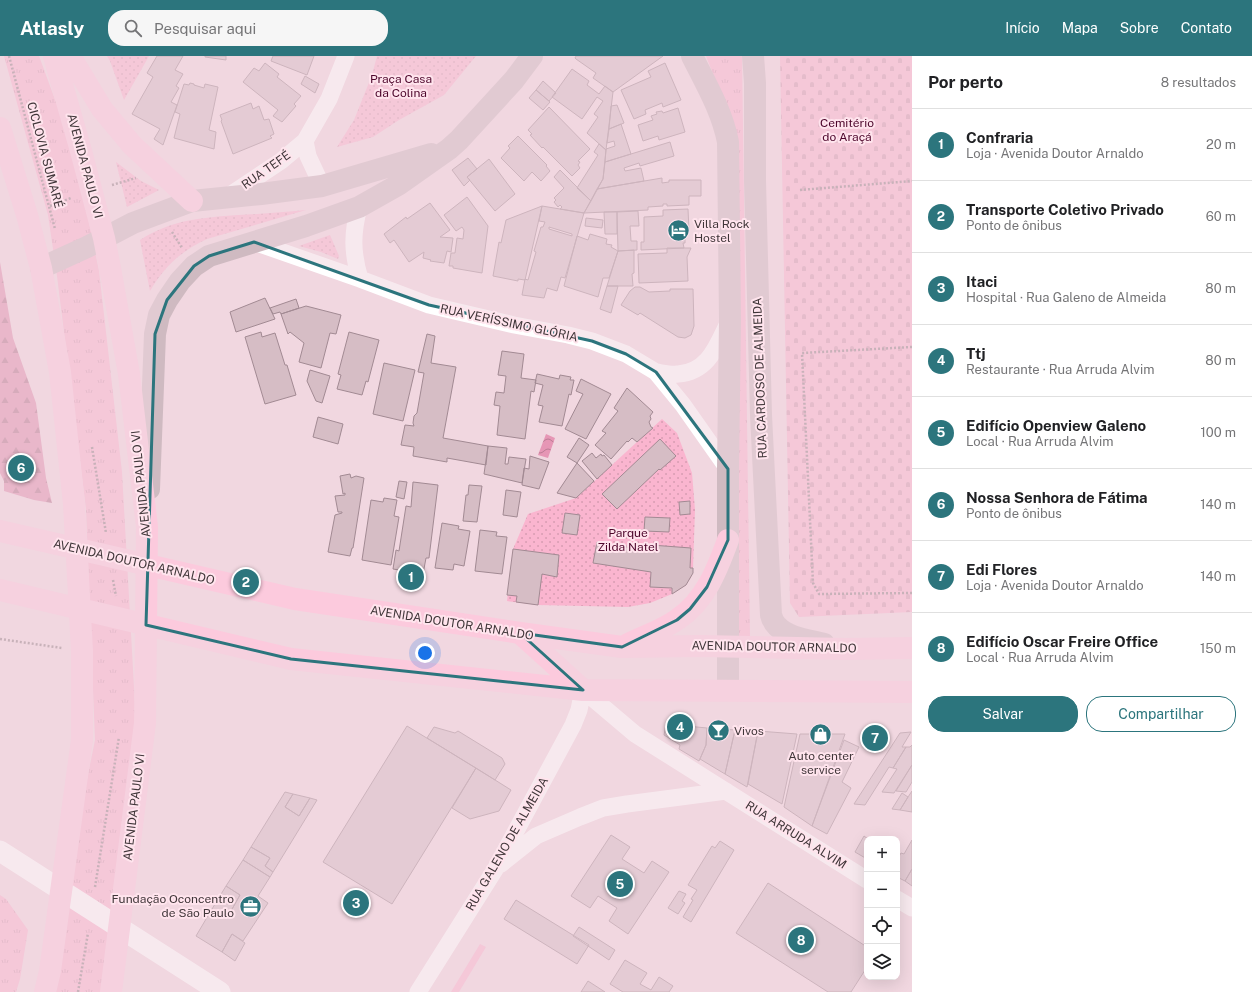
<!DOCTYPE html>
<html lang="pt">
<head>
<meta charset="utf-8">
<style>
	:root { --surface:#fff; --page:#f6f6f6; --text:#202124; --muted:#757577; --line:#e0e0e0; --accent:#2c757d }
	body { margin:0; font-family:"Public Sans",sans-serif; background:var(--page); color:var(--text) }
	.controls { position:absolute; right:12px; bottom:12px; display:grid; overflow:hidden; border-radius:8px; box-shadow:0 4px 16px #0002 }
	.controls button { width:36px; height:36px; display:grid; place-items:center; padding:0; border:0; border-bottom:1px solid var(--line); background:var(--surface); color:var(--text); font:20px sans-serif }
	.you { position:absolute; left:425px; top:597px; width:14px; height:14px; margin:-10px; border:3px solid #fff; border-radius:50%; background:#1a73e8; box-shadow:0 0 0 6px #1a73e833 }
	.badge { display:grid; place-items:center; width:26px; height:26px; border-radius:50%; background:var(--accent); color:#fff; font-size:13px; font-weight:700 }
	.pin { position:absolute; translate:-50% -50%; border:2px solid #fff; box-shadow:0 1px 4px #0006 }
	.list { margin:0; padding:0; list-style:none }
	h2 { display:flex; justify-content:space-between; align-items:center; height:52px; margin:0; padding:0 16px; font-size:17px }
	h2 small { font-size:13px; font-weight:400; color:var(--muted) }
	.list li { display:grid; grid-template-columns:26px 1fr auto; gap:12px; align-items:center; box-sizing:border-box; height:72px; padding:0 16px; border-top:1px solid var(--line) }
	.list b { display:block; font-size:15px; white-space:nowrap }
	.list p { margin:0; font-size:13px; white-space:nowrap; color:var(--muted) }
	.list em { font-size:13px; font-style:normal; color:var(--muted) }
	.actions { display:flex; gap:8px; padding:12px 16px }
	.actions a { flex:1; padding:9px 0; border:1px solid var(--accent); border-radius:16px; text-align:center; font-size:14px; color:var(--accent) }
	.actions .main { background:var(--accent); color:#fff }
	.icon { flex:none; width:22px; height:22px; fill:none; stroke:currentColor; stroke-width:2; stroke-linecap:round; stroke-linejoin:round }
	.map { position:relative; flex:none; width:912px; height:936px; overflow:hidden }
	header { display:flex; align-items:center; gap:24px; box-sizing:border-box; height:56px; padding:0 20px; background:var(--accent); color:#fff }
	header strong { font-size:19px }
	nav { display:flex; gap:22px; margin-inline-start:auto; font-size:14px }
	.search { width:280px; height:36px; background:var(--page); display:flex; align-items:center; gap:10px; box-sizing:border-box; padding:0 14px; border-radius:16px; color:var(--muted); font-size:15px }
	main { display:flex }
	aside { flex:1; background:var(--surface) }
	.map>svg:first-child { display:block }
	.grass { fill:url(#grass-tufts) }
	.forest { fill:url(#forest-firs) }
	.cemetery { fill:url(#cemetery-stones) }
	.park { fill:url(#park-dots) }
	.garden { fill:#fab5cf }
	.water { fill:url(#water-waves) }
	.building { fill:#d6bdc5; stroke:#a28a93; fill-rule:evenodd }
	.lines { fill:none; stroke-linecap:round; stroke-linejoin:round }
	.path { stroke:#97858b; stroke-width:2.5; stroke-dasharray:2 2; stroke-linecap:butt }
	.minor { stroke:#fff; stroke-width:17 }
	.tertiary { stroke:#fff; stroke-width:21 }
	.secondary { stroke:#cfbac1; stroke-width:22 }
	.primary { stroke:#fccadd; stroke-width:22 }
	.marked { fill:none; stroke:#2c757d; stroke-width:3; stroke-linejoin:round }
	.labels { text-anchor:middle; stroke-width:4; stroke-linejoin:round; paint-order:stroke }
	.park-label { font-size:12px; fill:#4d062b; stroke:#ffe4ed }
	.street-label { font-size:12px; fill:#403639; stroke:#ffe4ed }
	.poi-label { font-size:12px; fill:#403639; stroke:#ffe4ed; text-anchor:start }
</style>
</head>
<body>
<header>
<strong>Atlasly</strong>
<div class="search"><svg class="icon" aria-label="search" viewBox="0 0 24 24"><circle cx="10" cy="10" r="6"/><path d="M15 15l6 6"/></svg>Pesquisar aqui</div>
<nav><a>Início</a><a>Mapa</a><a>Sobre</a><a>Contato</a></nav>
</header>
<main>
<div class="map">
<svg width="912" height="936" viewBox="0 0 912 936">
	<defs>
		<pattern id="grass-tufts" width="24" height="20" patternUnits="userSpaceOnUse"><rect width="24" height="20" fill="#fab5cf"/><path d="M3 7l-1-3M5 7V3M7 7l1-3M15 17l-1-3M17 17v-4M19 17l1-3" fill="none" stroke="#d79cb2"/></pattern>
		<pattern id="forest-firs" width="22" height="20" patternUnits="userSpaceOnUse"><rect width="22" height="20" fill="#df90af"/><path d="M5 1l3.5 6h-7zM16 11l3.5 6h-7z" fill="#b6768f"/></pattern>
		<pattern id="cemetery-stones" width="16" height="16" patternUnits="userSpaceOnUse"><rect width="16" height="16" fill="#fab5cf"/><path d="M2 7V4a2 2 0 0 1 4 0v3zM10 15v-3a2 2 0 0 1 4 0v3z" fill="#d79cb2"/></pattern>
		<pattern id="park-dots" width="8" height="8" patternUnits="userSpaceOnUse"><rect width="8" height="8" fill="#fab5cf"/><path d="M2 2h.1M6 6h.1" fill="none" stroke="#d79cb2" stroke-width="1.8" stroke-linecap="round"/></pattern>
		<pattern id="water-waves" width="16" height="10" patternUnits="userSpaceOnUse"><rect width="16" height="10" fill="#e696b5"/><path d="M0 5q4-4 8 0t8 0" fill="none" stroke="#bc7b94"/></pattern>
	</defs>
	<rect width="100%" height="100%" fill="#f1d7e0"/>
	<path class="grass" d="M4,0H39L75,98L99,215L122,416L136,667L110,936H44L95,684L86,453L57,220L48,159Z
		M706,0H742L750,581H739L734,72Z
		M0,839L6,843L28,874L20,923L16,936H0Z"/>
	<path class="forest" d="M0,206L13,282L36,347L46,422L52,447L34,444L4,435V425L0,417Z"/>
	<path class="cemetery" d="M780,0H912V556L799,561L790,547Z"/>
	<path class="park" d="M107,0H149L124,44L110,5Z
		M377,0H476L444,39L399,64L373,81L337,91L354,64L372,19Z
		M116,106L141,125L159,134L127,151Z
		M306,154L207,183C182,194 164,211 150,235L140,184C173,163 201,162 238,159C261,158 283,156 306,154Z
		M330,179L339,200L338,203L321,196L299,190Z
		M662,363L677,377L692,417L695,454L693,512L691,521L686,529L672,538L650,547L628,551L538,549L507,545L513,493L528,458L576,442Z"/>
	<path class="garden" d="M480,888L486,891L459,936H451Z"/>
	<path class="water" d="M546,378L555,382L548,402L538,399Z"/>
	<path class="building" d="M157,0H183L175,14L183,18L176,30L179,32L171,46L177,49L163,89L154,83L160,73L132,58L153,21L147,17Z
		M205,0H226V4L205,1Z
		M273,0H314L307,19L271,5Z
		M576,0H663L613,36L593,22L596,17L576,3L575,2Z
		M265,7L279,18L277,21L301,40L294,48L296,50L282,66L273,60L278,54L243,26L254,12L259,15Z
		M665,7L681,44L663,51L662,47L645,54L646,58L634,63L621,34L651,21L648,15Z
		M572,13L589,25L587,29L599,38L605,30L613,36L606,94L587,77L598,61L594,58L603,45L597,41L582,63L552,41Z
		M305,20L319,28L315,37L301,28Z
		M543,25L556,37L549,45L536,34Z
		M190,27L194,28V29L204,32L205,28L218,31L209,74L216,76L214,93L174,82L180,58L175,56L184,28L189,29Z
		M536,34L550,46L543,54L529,42Z
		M251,47L253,53L259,50L264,64L269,63L274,78L270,80L272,82L233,98L221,65L222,64L220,59Z
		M617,49L624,67L609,73L611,50Z
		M549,51L590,93L578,105L580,106L578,109L580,112L572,120L543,91L542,92L530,79L532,78L528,74Z
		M678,52L685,76L659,84L658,80L643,85L638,69L653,64L651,60L657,58L656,56L662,55L663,57Z
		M621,68L631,98L605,106L606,93L615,90L614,85L607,87L609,73Z
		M518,80L547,109L546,110L550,115L541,125L532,116L524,125L501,102L510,92L508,90Z
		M670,86L674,100L640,110L639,107L624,112L625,115L641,112L644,125L597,133L603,123L605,106Z
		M599,88L606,94L603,123L591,145L577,132L598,99L594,96Z
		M468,102L477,113L467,121L470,124L464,130L452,114Z
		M489,103L515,138L495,155L467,121Z
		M560,114L591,145L584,157L560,153L562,151L560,149L558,151L554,146L556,144L554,142L564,132L554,121Z
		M662,122V127L669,126V124H701V140H689V149L667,150V148H663V150L648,151V154L584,157L597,133Z
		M467,141L488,170L482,217L453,212V210H449L451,197H455L457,182L463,183L464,174L462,171L456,175L444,159Z
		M430,147L450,174L440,181L453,182L451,196L447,195L444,207L430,205L431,204L423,202L424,196L409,206L394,184L390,187L384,178L406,161L407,163Z
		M542,150L584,157L565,222L561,221L557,235L547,232L544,242L522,239L525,223L528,224L536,196L534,195L541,171H543L545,166L539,165ZM549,171L572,178V180L549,173Z
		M542,150L525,224L518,223V225L493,220L499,186L501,187L506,164Z
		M688,153L689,175H685V187H683L684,192L641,194V186H644V161L663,160V154Z
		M638,155L639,170H630L631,185H637V194L618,195L617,156Z
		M604,156H617V178H605Z
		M586,162L603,164L602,172L585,170Z
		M590,178L607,183L606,188L612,189L611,191L618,195L609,222H603L598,241L564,230L577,180L588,184Z
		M667,192H691L687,201L688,225L639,227L638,198L667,197Z
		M634,194V217L632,218L633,230H607L618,195Z
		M607,230H618L611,257L600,253Z
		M635,231H640L649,236L670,235V233H693L694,270L691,279L685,282L678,281L640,257L638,259L621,249L630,235Z
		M265,242L275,263L236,276L230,256Z
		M296,243L299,252L281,258L280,256L273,258L270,252Z
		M306,250L341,259L336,278L330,277L321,312L299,306L304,287L290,276L288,278L281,258Z
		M261,276L262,281L275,277L285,309H287L296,339L265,348L245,281Z
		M349,276L379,284L368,326L366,325L362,339L337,333L341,319L338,318Z
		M427,278L435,280L431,307L456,311L443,382L488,390L486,409L447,402V406L413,400L414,391L401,389L405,369L414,370L413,367L414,360L417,357L424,317L418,316Z
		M502,295L524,298L521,322L536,324L534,336L531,335L525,383L497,379L500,350L494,349L496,336L504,337L506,320L498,319Z
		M384,307L415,314L403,365L373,358Z
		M310,314L330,320L322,347L316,345L307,325Z
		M537,318L559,323L560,319L571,321L570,324H574L571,339L569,338L562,370L539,366L543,350L538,349L543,329L535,327Z
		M581,323L611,338L586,383L565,373L583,338L576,335Z
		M627,332L653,356L650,360L651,363L649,366L651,371L653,372L637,386L632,382L628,386L627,385L611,403L595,389L606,377L602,375L618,355L614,352Z
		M318,361L343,368L338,388L313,381Z
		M579,382L589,389L577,407L567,401Z
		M660,383L676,400L660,414L659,413L617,453L602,438Z
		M488,390L507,392L505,408H508L509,401L526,403L522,427L484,418Z
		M592,397L596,402L601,398L602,400L604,399L612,409L597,423L582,405Z
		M530,400L549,406L539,433L522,429L524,412L529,413Z
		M577,407L594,425L576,442L557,437Z
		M350,418L351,422L356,420L364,422L353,492H352L350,500L328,496L335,459L342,457V456H338L335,440L345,439V437L343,438L340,420Z
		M399,425L407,426L404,443L396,441Z
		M413,426L438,429L429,502H426L423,518L393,513L396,494L399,495L406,450L411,451Z
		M469,429L482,430L477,466L463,465L466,439H468Z
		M506,434L521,436L517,461L503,459Z
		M384,442L397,444L394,460L399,461L391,509L362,504L371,444L383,446Z
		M690,445V458L680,459L679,446Z
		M565,457L580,459L577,479L562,477Z
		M645,461L670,462L669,476L644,475Z
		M442,467L459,470L458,473L470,475L464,510L454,508L453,514L435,512Z
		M480,474L497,476L496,480L507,481L502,518L475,515Z
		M597,486L650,495L651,489L691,492L690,512H693V517L686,529L672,538V532L650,531L651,516L593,507Z
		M513,493L559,499L557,521L542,518L538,549L516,546L517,540L507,539Z
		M666,668L707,672L706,689L699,705L679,693L680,689L664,679Z
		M407,670L476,712L392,848L323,806Z
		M434,671L455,677L458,675L502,702L505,708L495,724L427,682Z
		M707,672L735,674L725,718L700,703L706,689Z
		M735,674L758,675L747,731L725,718Z
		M758,675L797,678L782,748L748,728Z
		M911,676L902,691H906L893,712L889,711L865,749L854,748L900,677Z
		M800,678H845L812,770L784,751Z
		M844,684L859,691L842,726L851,732L827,778L812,770Z
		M912,689V709L894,737L882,736L897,713L893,712L906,691H910Z
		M912,709V726L906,736L896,735Z
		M476,712L511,734L499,755L470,763L452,752Z
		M912,735V756L900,754L908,741Z
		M285,736L293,738L285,751L299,760L310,742L317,744L273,816L265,810L270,802L251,791Z
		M902,737L908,741L900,754L892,753Z
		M293,738L310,742L299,760L285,751Z
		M611,779L630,791L622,803L644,817L652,805L669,816L628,878L609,865L617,852L598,840L590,852L571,840Z
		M864,780L868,783H867V803L855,796Z
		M912,784V813L905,825L897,821V804L901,797L904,798Z
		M720,785L734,794L691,866L683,861L693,844L691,843L697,834L688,829L712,790L715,792Z
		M251,791L270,802L265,810L273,816L270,821L243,804Z
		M243,804L270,821L258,840L268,847L243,885L232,878L222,896L196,880L212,853L227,862L240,839L226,830Z
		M912,813V830L905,825Z
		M768,827L867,891V911L851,936H828L736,877Z
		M226,830L240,839L227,862L212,853Z
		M679,835L686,838L682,845L685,847L678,858L668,852Z
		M516,844L589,889L577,908L504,863Z
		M579,871L615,894L609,904L573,880Z
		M232,878L245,887L235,905L222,896Z
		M625,904L647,917L640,928L651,934L659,921L673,930L669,936H623L610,928Z
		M588,925L605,936H581Z"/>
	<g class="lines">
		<path class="path" d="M9,0L55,173
			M112,129L136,122
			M800,134L912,125
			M50,150L71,142
			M172,176L182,192
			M912,291L802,297L813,527L819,538L912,537
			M92,391L106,477
			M113,524L116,540
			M0,583L62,592
			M95,831L119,681
			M78,936L88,877"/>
		<path class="minor" d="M305,85L308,100L322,130
			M227,141L281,105L305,85L329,43L346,0
			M359,151C352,178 352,196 360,223
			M254,186L360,223L429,249L514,269L568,279L592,285L626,298L656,316L683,349L728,413
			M656,316C663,317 671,319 678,318C709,316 717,289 729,265
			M583,634L635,678L867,824
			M501,808L536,780L580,761L603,752L627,748L726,735
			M897,843L912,852
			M418,936L496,812L573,669L579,654L583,634"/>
		<path class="tertiary" d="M0,795L220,936"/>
		<path class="secondary" d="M692,0C706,28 722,55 728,86L730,263L728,413V634
			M753,0L755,27V125L761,359L771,559C772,563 774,567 777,570C788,582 809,584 824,588
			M41,212L87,191L133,167L192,145L261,138L322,130L431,98
			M149,433L155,278L159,259L167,244L180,225L194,210L209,200L306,170L359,151L398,129L449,93L459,84L514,24L532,0"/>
		<path class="primary" d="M54,0L81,95L104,182L110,212L129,318L147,471L145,667L111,936
			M70,0L102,53L132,89L192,145
			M0,72L27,159L41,212L60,316L74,448L82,595V684L50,915L45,936
			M0,475L295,543L520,577L622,591L701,590L845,593L912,592
			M0,534L291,603L583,634L912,636
			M520,577L583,634
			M628,588C644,580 663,574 678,563C705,545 717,514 728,484"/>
	</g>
	<path d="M0 0H912V936H0ZM254,186L429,249L592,285L626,298L656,316L728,413V484L707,531L690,553L677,564L622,591L520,577L583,634L291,603L146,569L155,278L167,244L194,210L209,200Z" fill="#f1d7e0" fill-opacity=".55" fill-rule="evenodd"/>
	<path class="marked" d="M254,186L429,249L592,285L626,298L656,316L728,413V484L707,531L690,553L677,564L622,591L520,577L583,634L291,603L146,569L155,278L167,244L194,210L209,200Z"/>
	<defs>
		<symbol id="hotel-disc" viewBox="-11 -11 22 22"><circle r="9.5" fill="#2c757d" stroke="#ffe4ed"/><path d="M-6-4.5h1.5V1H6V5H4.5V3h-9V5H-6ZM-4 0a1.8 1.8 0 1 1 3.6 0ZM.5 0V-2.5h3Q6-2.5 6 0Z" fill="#fff"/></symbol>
		<symbol id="bar-disc" viewBox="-11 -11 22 22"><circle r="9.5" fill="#2c757d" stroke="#ffe4ed"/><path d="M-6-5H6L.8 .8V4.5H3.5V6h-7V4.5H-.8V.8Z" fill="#fff"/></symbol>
		<symbol id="shop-disc" viewBox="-11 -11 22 22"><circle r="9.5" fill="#2c757d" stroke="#ffe4ed"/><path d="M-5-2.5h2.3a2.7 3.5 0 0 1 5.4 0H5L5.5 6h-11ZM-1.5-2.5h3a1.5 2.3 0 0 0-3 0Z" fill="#fff"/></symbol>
		<symbol id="office-disc" viewBox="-11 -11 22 22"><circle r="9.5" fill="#2c757d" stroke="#ffe4ed"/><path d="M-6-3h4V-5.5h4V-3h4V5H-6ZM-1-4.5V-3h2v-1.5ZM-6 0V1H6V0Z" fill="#fff"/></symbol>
	</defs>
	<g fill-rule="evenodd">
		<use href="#hotel-disc" x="666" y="162" width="25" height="25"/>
		<use href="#bar-disc" x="706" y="662" width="25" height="25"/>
		<use href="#shop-disc" x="808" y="666" width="25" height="25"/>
		<use href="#office-disc" x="238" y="838" width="25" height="25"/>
	</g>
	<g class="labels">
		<g class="park-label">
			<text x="401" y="27">Praça Casa<tspan x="401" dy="14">da Colina</tspan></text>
			<text x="847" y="71">Cemitério<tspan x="847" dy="14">do Araçá</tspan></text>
			<text x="628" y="481">Parque<tspan x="628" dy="14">Zilda Natel</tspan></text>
		</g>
		<g class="street-label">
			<text transform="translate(45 99) rotate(75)" y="4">CICLOVIA SUMARÉ</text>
			<text transform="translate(85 110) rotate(75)" y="4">AVENIDA PAULO VI</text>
			<text transform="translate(266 114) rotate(-35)" y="4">RUA TEFÉ</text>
			<text transform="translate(509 267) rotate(12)" y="4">RUA VERÍSSIMO GLÓRIA</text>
			<text transform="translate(760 322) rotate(-92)" y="4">RUA CARDOSO DE ALMEIDA</text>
			<text transform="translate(141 428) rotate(-96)" y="4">AVENIDA PAULO VI</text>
			<text transform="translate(134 506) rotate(13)" y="4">AVENIDA DOUTOR ARNALDO</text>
			<text transform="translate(452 567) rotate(9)" y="4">AVENIDA DOUTOR ARNALDO</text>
			<text transform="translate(774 591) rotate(1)" y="4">AVENIDA DOUTOR ARNALDO</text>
			<text transform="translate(134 751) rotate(-83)" y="4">AVENIDA PAULO VI</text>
			<text transform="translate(796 779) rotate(32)" y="4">RUA ARRUDA ALVIM</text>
			<text transform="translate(507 788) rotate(-60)" y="4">RUA GALENO DE ALMEIDA</text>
		</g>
		<g class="poi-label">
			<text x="694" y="172">Villa Rock<tspan x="694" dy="14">Hostel</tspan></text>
			<text x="734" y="679">Vivos</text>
			<text x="821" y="704" text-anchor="middle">Auto center<tspan x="821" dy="14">service</tspan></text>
			<text x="234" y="847" text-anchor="end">Fundação Oconcentro<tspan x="234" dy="14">de São Paulo</tspan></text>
		</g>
	</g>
</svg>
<div class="controls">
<button>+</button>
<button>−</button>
<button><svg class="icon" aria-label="locate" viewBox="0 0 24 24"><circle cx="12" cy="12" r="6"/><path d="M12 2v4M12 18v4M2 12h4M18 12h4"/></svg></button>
<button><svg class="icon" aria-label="layers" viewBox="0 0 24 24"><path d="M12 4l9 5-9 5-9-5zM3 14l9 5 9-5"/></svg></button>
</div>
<div class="you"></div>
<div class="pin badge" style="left:411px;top:521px">1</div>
<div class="pin badge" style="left:246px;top:526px">2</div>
<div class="pin badge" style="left:356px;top:847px">3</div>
<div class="pin badge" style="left:680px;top:671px">4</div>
<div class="pin badge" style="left:620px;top:828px">5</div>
<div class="pin badge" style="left:21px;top:412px">6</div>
<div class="pin badge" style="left:875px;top:682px">7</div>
<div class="pin badge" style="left:801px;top:884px">8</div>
</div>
<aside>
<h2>Por perto<small>8 resultados</small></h2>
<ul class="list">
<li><span class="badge">1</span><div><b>Confraria</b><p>Loja · Avenida Doutor Arnaldo</p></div><em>20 m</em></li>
<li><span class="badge">2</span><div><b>Transporte Coletivo Privado</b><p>Ponto de ônibus</p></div><em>60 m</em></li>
<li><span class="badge">3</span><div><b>Itaci</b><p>Hospital · Rua Galeno de Almeida</p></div><em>80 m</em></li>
<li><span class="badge">4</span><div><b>Ttj</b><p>Restaurante · Rua Arruda Alvim</p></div><em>80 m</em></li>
<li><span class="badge">5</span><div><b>Edifício Openview Galeno</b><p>Local · Rua Arruda Alvim</p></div><em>100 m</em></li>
<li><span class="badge">6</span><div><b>Nossa Senhora de Fátima</b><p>Ponto de ônibus</p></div><em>140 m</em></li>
<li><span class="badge">7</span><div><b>Edi Flores</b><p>Loja · Avenida Doutor Arnaldo</p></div><em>140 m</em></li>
<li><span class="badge">8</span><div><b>Edifício Oscar Freire Office</b><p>Local · Rua Arruda Alvim</p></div><em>150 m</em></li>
</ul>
<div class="actions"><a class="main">Salvar</a><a>Compartilhar</a></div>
</aside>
</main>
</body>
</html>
